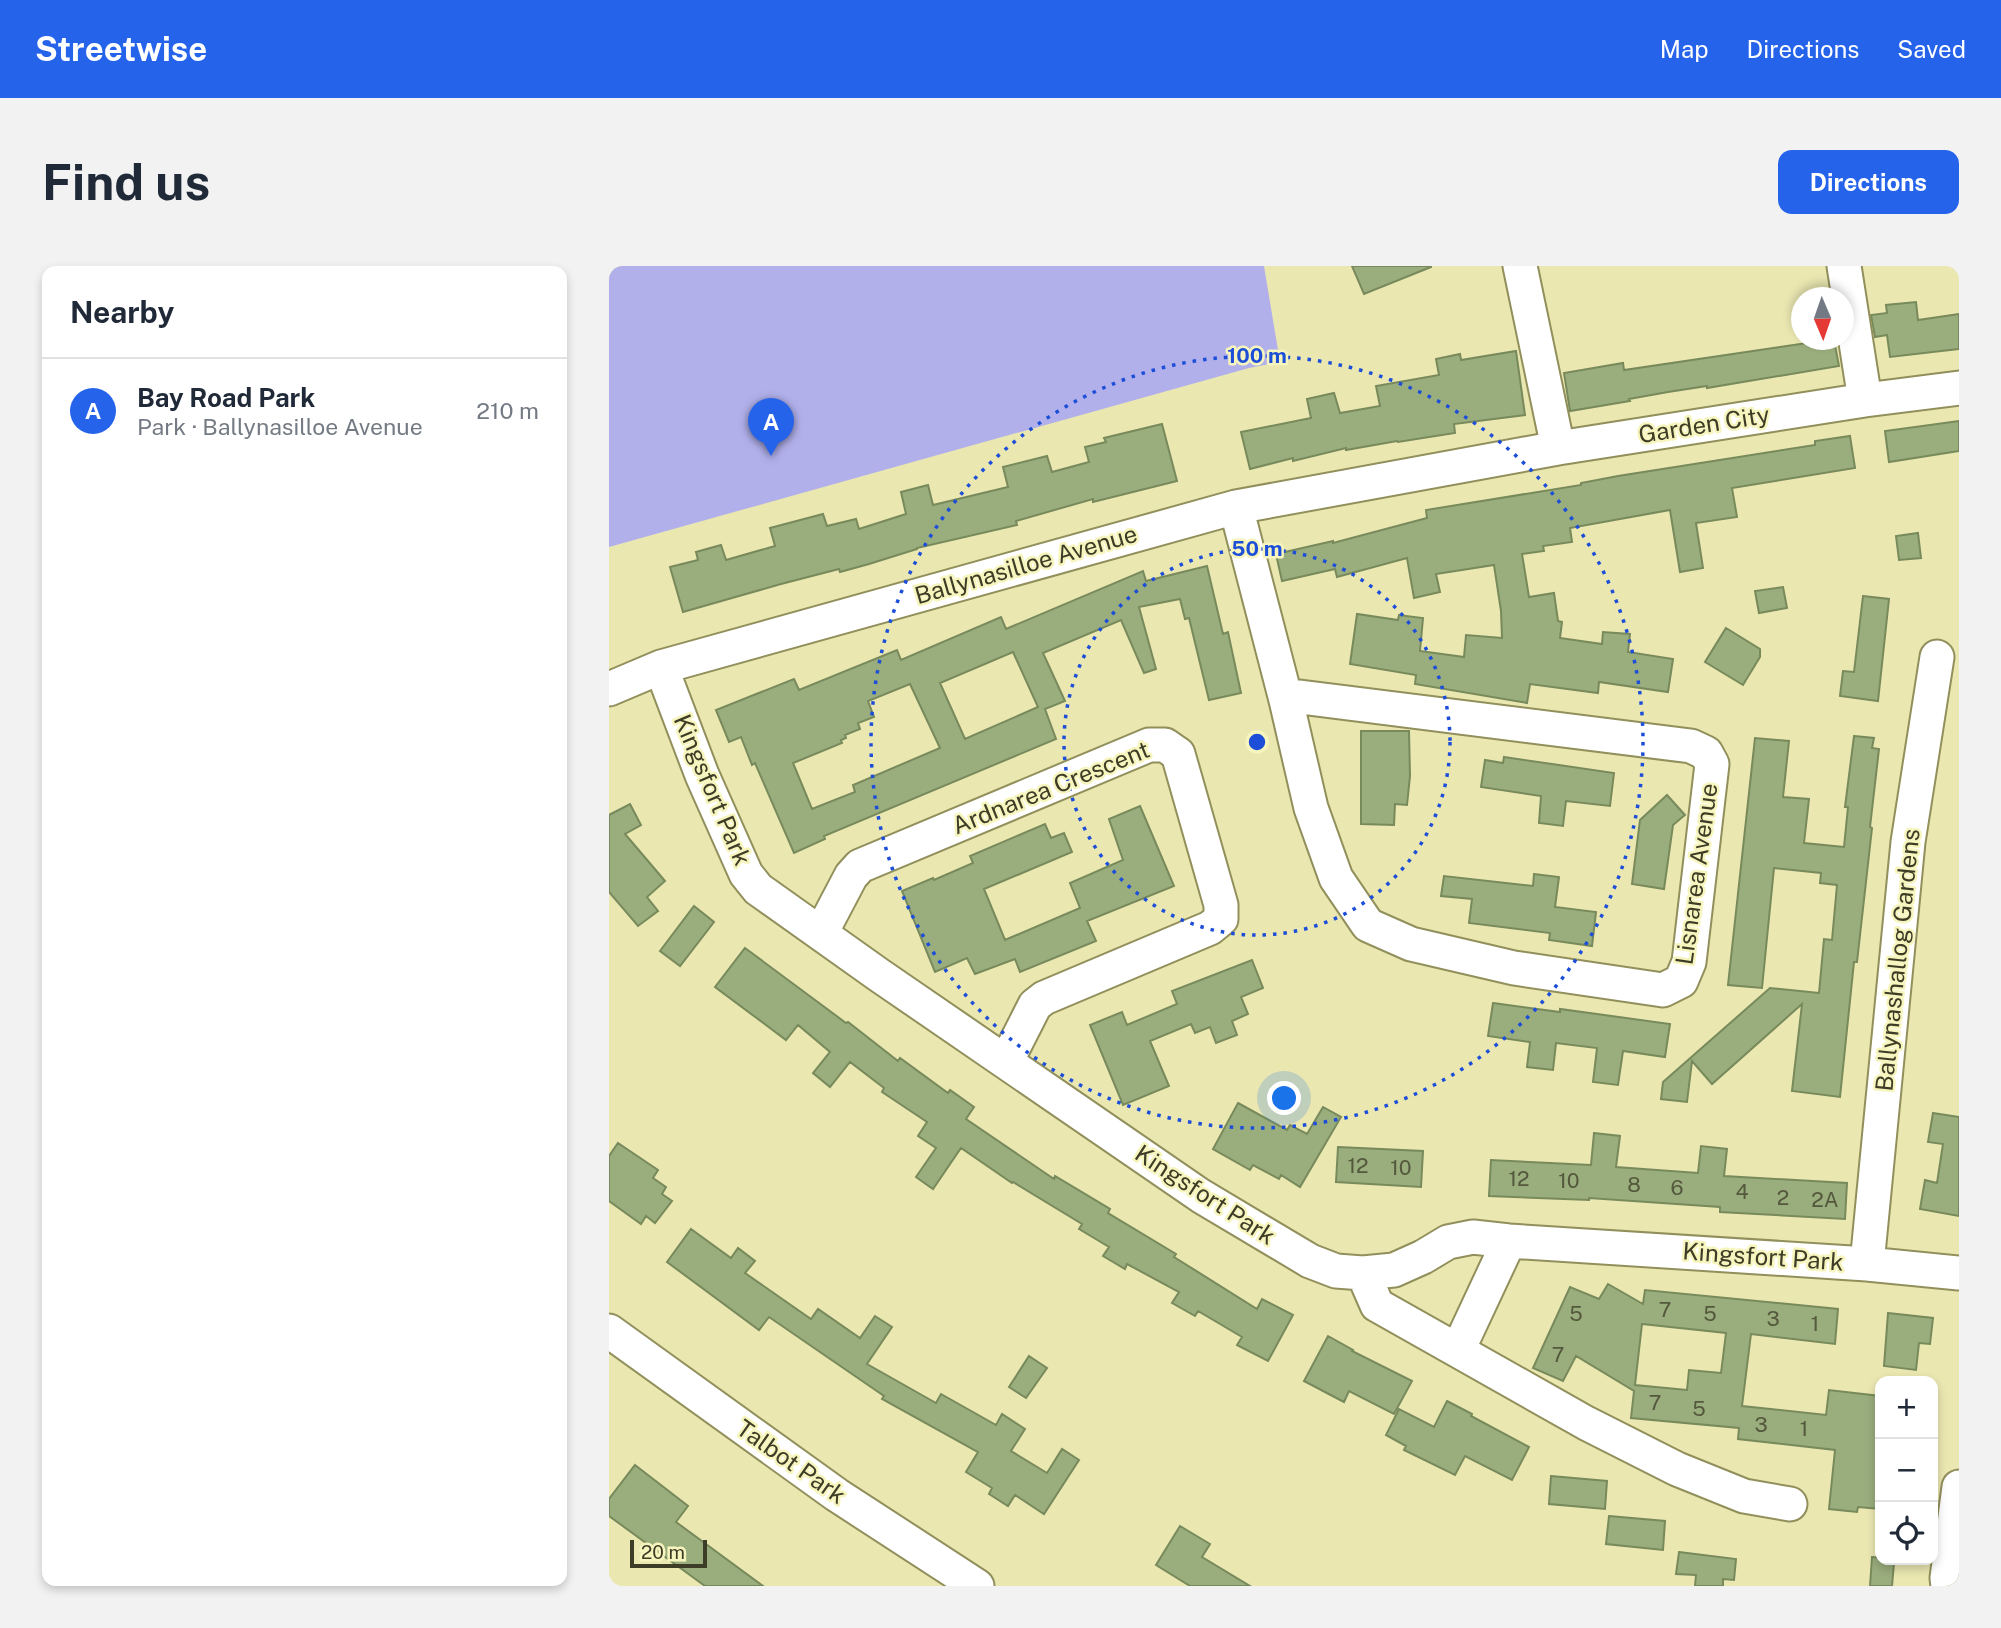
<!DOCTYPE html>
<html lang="en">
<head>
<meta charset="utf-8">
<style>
	:root { --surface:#fff; --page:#f2f2f3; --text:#1f2937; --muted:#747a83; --line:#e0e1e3; --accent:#2563eb }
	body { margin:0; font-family:"Public Sans",sans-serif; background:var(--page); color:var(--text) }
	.controls { position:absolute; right:21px; bottom:21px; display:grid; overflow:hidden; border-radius:14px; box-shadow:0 4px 10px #0003 }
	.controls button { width:63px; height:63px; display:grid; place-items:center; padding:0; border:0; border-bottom:2px solid var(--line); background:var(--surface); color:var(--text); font:35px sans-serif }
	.compass { position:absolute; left:1182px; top:21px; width:63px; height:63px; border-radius:50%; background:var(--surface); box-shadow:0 4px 10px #0003; rotate:178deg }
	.scale { position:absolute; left:21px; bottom:18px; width:77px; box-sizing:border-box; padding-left:7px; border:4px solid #3d3c26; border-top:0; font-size:19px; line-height:24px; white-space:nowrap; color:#3d3c26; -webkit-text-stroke:5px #f7f5be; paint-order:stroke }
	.you { position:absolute; left:676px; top:833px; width:24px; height:24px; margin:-18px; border:5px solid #fff; border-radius:50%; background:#1a73e8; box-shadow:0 0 0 10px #1a73e833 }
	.badge { display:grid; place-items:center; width:46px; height:46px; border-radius:50%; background:var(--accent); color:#fff; font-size:23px; font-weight:700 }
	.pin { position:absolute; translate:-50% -58px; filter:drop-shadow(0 2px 4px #0008) }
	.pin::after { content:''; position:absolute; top:37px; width:24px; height:21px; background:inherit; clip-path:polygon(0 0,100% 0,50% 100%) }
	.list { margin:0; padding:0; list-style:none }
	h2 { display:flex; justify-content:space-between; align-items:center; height:91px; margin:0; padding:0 28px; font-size:30px }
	h2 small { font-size:23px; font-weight:400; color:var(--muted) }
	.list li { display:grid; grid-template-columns:46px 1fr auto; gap:21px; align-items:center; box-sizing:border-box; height:105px; padding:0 28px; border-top:2px solid var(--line) }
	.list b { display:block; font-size:26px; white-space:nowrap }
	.list p { margin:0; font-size:23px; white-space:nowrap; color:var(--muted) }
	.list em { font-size:23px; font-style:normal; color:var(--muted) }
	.icon { flex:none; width:38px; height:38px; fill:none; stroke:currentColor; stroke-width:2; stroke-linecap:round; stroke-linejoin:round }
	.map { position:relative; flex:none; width:1350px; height:1320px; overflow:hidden; border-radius:14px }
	header { display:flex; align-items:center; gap:42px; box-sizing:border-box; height:98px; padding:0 35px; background:var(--accent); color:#fff }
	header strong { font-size:33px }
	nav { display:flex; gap:38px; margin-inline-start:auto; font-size:24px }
	.intro { display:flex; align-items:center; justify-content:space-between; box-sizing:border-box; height:168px; padding:0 42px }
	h1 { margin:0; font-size:49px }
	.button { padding:18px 32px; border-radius:14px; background:var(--accent); color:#fff; font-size:24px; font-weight:700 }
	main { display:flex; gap:42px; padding:0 42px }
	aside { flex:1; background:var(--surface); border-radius:14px; box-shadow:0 4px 10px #0003 }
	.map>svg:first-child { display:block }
	.green { fill:#b1b0eb }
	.building { fill:#9aad7d; stroke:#788a5b; stroke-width:2; fill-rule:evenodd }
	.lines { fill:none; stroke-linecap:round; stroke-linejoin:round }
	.minor-casing { stroke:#918f5b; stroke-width:37 }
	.minor { stroke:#fff; stroke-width:33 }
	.ring { fill:none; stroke:#1d4ed8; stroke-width:3.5; stroke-dasharray:3.5 7 }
	.labels { text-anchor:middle; stroke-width:5; stroke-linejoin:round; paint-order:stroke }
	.number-label { font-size:21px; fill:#54583c }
	.street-label { font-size:24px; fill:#3d3c26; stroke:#f7f5be }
	.centre { fill:#1d4ed8; stroke:#f7f5be; stroke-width:3.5 }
	.ring-label { font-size:21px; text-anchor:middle; font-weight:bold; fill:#1d4ed8; stroke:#f7f5be; stroke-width:5; stroke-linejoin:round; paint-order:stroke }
</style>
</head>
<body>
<header>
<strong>Streetwise</strong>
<nav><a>Map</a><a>Directions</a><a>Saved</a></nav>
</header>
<div class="intro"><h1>Find us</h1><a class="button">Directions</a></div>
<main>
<aside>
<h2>Nearby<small></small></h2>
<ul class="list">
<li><span class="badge">A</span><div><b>Bay Road Park</b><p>Park · Ballynasilloe Avenue</p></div><em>210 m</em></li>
</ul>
</aside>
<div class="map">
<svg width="1350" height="1320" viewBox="0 0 1350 1320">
	<rect width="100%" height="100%" fill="#eae7b1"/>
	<path class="green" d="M0,0H655L671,96L640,102L0,281Z"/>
	<path class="building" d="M743,0H822V1L755,28Z
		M1307,36L1309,54L1350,48V83L1281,91L1278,69L1266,71L1262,49L1278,47L1277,39Z
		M1219,74H1225L1230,100L1098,122V120L1059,126L1020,133L1021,135L961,145L955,107L1014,97L1015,104Z
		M907,85L916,149L845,158L846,167L789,176L788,175L737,184V182L684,195V192L641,203L632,166L702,152L698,133L725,127L731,147L771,140L767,120L830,109L827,93L851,88L852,94Z
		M1350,155V185L1280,196L1276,165Z
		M553,158L568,215L484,236V233L407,255L408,259L308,282V283L260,298L231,306L230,303L172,318L74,346L61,301L89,294L87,286L112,279L117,294L166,280L161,262L214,248L218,260L247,253L250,263L297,248L292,226L319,219L324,239L399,221L394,201L438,190L443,206L480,196L476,181L497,176L495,172Z
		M1241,170L1246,202L1123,222L1128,251L1087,257L1094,302L1071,306L1061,244L961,262L963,276L934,280L935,285L913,288L920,331L945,327L949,355L953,356L951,372L993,378L994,366L1021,368L1019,386L1064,393L1059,426L990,416L989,427L921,418L918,437L806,418L807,409L741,398L748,348L789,354L790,349L814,352L811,385L855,391L857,369L893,372L892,345L885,299L827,308L831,326L805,332L798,292L728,311L726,303L673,315L667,288L724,275V277L818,252L817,244L972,219V217L1009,210L1206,179V175Z
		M1309,267L1312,292L1290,294L1287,270Z
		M598,300L614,368L619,366L632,427L600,434L580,352L576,353L571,333L530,341L547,403L535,407L512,354L434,387L456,435L436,443L447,473L215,570L216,573L185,587L146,497L143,499L132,471L120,476L107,444L185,413L190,424L288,384L292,394L392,351L397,363L534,305L537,315ZM404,386L429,441L356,473L331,417ZM301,418L331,482L244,519L246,526L203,543L184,497L233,477L232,474L237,472L236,469L251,463L249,457L265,451L259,435Z
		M1174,321L1178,342L1150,347L1146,325Z
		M1254,330L1280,333L1269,435L1231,430L1234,405L1245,406Z
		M1117,362L1151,383V391L1134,419L1096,396Z
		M752,465H800L801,510L798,539L786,538L785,559L752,558Z
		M1245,470L1265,472L1263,482L1270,483L1261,561L1263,562L1248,696H1245L1231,831L1183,825L1193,738L1103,818L1083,795L1078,836L1052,833L1054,816L1161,722L1210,727L1215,673L1223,674L1228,619L1211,617L1212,607L1165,602L1153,722L1119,719L1146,472L1180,475L1174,531L1200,533L1195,577L1235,581L1239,541H1236Z
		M895,491L1005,507L1001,540L957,535L954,560L930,557L932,530L872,521L876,494L894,497Z
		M1058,529L1076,549L1064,559L1055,623L1023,618L1031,554Z
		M21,538L32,559L16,568L56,615L38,631L49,645L29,660L0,626V549Z
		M531,540L565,620L478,655L487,675L411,706L406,693L366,708L358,692L326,706L293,625L324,612L325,614L364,597L361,590L436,558L442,572L455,567L463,586L375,623L396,674L471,642L461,617L514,594L500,553Z
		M925,608L950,611L946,641L987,646L983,680L940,674L941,667L860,657L863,633L832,630L835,610L924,620Z
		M85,640L105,656L71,700L51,685Z
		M136,682L237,757L239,756L289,795L291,792L339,827L341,824L365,841L357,853L445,913L446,910L501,943L499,947L567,988L565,991L648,1043L653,1033L684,1049L659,1095L628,1079L633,1071L589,1045L586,1050L563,1037L570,1026L518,998L516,1003L494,990L500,981L470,963L473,958L404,916L403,917L352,882L324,923L307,911L327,882L309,870L318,856L273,826L275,822L241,796L221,821L204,807L221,786L189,759L177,774L106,721Z
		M643,694L654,722L632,731L639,748L623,755L628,769L607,777L601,761L586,767L582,758L541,775L560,820L514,839L481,759L513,746L518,759L568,738L563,725Z
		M884,737L951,746V743L1061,758L1056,791L1014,785L1009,819L984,816L988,782L947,777L944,804L918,801L921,776L879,770Z
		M629,837L678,864L681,859L698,868L714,841L732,851L691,921L672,909L670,913L644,899L641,904L604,883Z
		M1324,847L1350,851V950L1311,943L1316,914L1328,917L1334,878L1319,876Z
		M985,867L1011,870L1007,901L1089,907L1092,880L1118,883L1115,910L1238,917L1236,953L1111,946V941L980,932V934L880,930L882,894L982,899Z
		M9,877L49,904L44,912L57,921L53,928L63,935L46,957L37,950L32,958L0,935V890Z
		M729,881L814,885L812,921L727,916Z
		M82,963L122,992L129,982L146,995L136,1007L202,1053L209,1043L251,1072L266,1050L283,1061L258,1098L327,1137L332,1128L387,1159L393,1148L416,1163L402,1185L438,1207L453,1183L470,1194L435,1248L406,1229L399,1240L380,1228L383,1222L357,1206L369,1186L273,1133L275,1130L160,1051L150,1064L58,996Z
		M999,1018L1034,1038L1036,1024L1229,1043L1226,1078L1142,1068L1133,1140L1217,1149L1220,1124L1271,1130V1243L1249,1241L1248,1246L1220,1243L1226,1184L1129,1173L1130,1162L1022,1152L1025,1125L967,1090L954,1115L924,1102L961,1021L990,1033ZM1033,1058L1117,1067L1112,1107L1080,1104L1078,1124L1026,1119Z
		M1279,1047L1324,1052L1321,1078L1310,1077L1307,1104L1275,1100Z
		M719,1070L744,1084L743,1085L803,1115L785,1148L740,1125L735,1136L695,1115Z
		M420,1090L438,1102L417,1132L400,1121Z
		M838,1135L863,1148L862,1150L920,1181L903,1214L856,1190L846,1209L795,1184L797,1180L777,1169L790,1143L825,1161Z
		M26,1199L79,1240L67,1256L154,1320H96L0,1250V1233Z
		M942,1210L998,1215L996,1243L940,1238Z
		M1000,1250L1056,1255L1054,1284L997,1278Z
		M571,1260L601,1278L593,1291L641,1320H581L547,1299Z
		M1070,1286L1127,1293L1125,1314L1114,1313V1320H1086L1087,1309L1067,1308Z
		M1263,1291L1271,1292V1294H1280L1285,1297L1283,1320H1261Z"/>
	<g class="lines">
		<defs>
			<path id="minor" d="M911,0L949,182
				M1235,0L1256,134
				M627,241L677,434L702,542L727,612L759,659L802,678L905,702L1054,724L1072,715L1080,696L1103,498L1097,487L1082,480L691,431L677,434
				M52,401L93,509L137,608L149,623L270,709L592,930L701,995L727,1005L754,1007L785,1004L814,991L839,976L864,971L900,975L1258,998L1350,1007
				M0,423L52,401L627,241L949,182L1256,134L1350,122
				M212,667L242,610L251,600L540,479H556L569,488L612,639V653L601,662L435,732L426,739L397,796
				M1258,998L1299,576L1328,391
				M754,1007L768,1039L977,1157L1068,1203L1135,1230L1181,1238
				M0,1065L228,1229L368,1320
				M849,1084L900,975
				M1339,1320L1338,1312L1350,1221"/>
		</defs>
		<use href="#minor" class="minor-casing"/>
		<use href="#minor" class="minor"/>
	</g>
	<g class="ring">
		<circle cx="648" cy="476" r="193"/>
		<circle cx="648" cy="476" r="386"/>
	</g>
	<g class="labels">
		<g class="number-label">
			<text x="749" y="907">12</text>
			<text x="792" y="909">10</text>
			<text x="910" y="920">12</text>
			<text x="960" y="922">10</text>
			<text x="1025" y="926">8</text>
			<text x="1068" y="929">6</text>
			<text x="1133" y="933">4</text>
			<text x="1174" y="939">2</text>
			<text x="1216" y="941">2A</text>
			<text x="1056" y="1051">7</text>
			<text x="967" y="1055">5</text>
			<text x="1101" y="1055">5</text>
			<text x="1164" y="1060">3</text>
			<text x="1206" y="1065">1</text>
			<text x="949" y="1096">7</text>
			<text x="1046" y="1144">7</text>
			<text x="1090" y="1150">5</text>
			<text x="1152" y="1166">3</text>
			<text x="1195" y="1170">1</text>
		</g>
		<g class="street-label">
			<text transform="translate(1095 159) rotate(-9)" y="8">Garden City</text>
			<text transform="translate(417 299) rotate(-16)" y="8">Ballynasilloe Avenue</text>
			<text transform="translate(442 522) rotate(-22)" y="8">Ardnarea Crescent</text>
			<text transform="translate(103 524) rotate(67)" y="8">Kingsfort Park</text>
			<text transform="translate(1088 608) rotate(-82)" y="8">Lisnarea Avenue</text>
			<text transform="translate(1289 694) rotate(-84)" y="8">Ballynashallog Gardens</text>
			<text transform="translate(596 929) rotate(33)" y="8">Kingsfort Park</text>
			<text transform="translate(1154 991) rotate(4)" y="8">Kingsfort Park</text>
			<text transform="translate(182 1196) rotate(35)" y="8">Talbot Park</text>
		</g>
	</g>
	<circle cx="648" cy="476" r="10" class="centre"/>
	<g class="ring-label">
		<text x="648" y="97">100 m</text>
		<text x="648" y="290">50 m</text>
	</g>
</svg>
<div class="controls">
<button>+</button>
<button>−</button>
<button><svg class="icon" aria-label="locate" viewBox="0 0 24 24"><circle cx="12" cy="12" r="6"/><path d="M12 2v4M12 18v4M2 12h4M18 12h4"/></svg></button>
</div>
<svg class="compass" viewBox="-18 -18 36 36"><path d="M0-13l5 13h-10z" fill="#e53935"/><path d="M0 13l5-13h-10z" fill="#747a83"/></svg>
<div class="scale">20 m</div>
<div class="you"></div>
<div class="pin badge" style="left:162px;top:190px">A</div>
</div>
</main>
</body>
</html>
